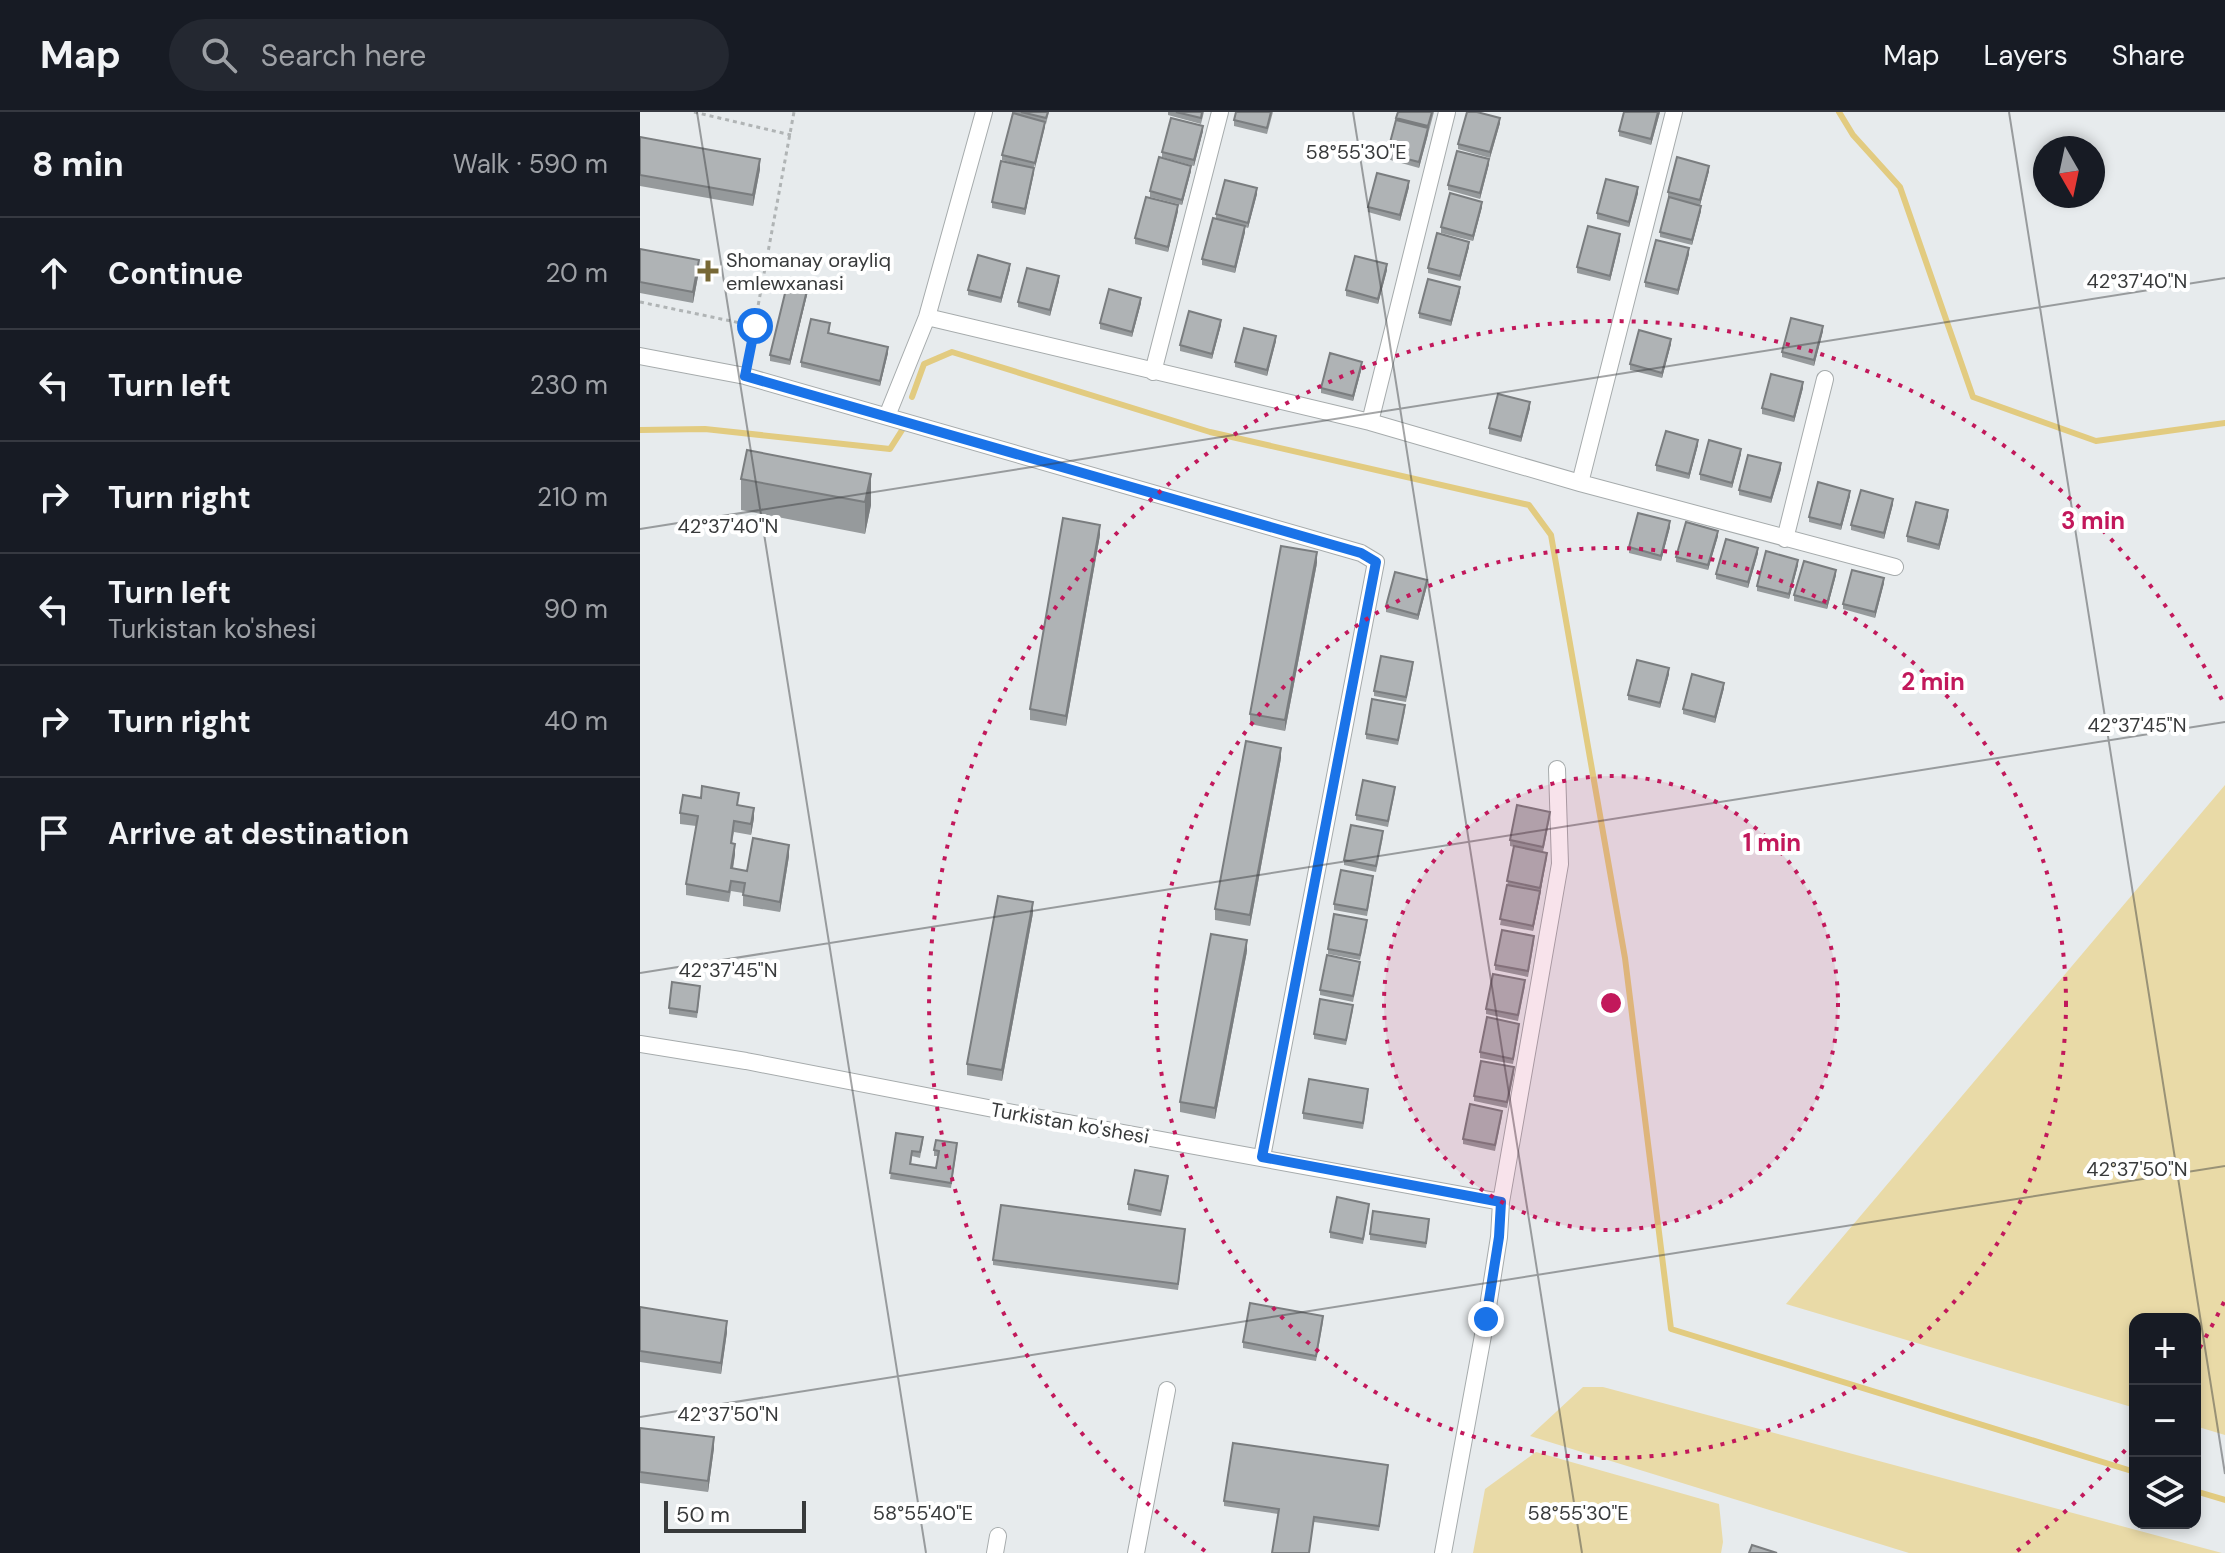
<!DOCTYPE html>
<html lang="en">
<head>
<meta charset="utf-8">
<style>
	:root { --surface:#171b24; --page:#242831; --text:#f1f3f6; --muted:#9ea1a6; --line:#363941 }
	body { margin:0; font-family:"DM Sans",sans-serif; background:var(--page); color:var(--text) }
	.controls { position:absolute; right:24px; bottom:24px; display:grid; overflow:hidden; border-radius:16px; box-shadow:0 4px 12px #0003 }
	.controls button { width:72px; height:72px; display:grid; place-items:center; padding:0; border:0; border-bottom:2px solid var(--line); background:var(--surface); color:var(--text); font:40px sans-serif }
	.compass { position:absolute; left:1393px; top:24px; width:72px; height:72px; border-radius:50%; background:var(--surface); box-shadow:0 4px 12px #0003; rotate:171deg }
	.scale { position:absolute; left:24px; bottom:20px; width:142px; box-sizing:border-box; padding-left:8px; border:4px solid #383a3b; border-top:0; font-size:22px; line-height:28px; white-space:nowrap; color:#383a3b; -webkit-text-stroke:6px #fff; paint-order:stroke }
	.stop { position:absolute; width:24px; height:24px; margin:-18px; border:6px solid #1a73e8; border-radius:50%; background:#fff }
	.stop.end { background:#1a73e8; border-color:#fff; box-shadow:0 2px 8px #0008 }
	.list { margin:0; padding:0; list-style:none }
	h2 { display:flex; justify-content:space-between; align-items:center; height:104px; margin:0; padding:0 32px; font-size:34px }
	h2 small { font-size:26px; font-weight:400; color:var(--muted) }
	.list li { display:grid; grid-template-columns:52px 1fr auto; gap:24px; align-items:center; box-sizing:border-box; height:112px; padding:0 32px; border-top:2px solid var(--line) }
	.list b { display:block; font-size:30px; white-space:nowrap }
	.list p { margin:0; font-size:26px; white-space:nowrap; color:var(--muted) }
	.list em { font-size:26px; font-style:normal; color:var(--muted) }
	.icon { flex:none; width:44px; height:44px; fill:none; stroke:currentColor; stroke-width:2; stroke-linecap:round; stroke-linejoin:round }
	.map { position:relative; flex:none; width:1585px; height:1441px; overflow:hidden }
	header { display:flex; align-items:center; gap:48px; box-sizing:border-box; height:112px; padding:0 40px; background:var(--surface); border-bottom:2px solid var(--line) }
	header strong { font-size:38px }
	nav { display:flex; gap:44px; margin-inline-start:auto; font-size:28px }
	.search { width:560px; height:72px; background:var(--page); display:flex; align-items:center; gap:20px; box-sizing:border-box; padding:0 28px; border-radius:44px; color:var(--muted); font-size:30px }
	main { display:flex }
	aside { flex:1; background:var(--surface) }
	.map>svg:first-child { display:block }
	.green { fill:#e9daa7 }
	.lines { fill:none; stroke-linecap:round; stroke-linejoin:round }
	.stream { stroke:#e2cb80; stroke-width:6 }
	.street-casing { stroke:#a6abac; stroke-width:18 }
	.path { stroke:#b0b4b5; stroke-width:3; stroke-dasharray:4 4; stroke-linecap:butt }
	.street { stroke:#fff; stroke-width:16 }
	.wall { fill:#969a9c }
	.shaded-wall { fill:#7a7d7f }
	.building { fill:#afb3b5; stroke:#7a7d7f; stroke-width:2 }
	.route { stroke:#1a73e8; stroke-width:10 }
	.ticks { fill:none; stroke:#383a3b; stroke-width:2; stroke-opacity:0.45 }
	.ring { fill:none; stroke:#c2185b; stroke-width:4; stroke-dasharray:4 8 }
	.poi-dot { fill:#776835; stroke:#fff; stroke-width:3 }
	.labels { text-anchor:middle; stroke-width:8; stroke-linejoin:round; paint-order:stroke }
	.poi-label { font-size:20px; fill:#383a3b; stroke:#fff; text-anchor:start }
	.street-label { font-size:20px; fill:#383a3b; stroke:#fff }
	.ticks-label { font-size:20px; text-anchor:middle; fill:#383a3b; stroke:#fff; stroke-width:8; stroke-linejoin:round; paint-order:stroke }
	.centre { fill:#c2185b; stroke:#fff; stroke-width:4 }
	.ring-label { font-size:24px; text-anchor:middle; font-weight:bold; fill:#c2185b; stroke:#fff; stroke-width:8; stroke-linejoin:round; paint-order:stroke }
</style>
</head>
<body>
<header>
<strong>Map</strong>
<div class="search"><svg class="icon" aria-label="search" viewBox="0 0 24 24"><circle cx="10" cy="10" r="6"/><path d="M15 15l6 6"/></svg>Search here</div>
<nav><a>Map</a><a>Layers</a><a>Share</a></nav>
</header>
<main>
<aside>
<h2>8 min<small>Walk · 590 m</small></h2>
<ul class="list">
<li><svg class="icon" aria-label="ahead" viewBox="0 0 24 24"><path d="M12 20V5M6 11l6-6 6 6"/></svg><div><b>Continue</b></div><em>20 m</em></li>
<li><svg class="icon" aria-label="left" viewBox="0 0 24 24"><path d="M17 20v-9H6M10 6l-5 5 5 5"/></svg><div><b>Turn left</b></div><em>230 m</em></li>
<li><svg class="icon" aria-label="right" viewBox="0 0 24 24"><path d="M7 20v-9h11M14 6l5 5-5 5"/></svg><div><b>Turn right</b></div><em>210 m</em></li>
<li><svg class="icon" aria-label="left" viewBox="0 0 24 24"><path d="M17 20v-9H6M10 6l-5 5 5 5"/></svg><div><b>Turn left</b><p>Turkistan ko'shesi</p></div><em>90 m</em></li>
<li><svg class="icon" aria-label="right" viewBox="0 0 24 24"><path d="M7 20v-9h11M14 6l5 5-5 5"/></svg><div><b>Turn right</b></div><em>40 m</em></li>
<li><svg class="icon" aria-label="arrive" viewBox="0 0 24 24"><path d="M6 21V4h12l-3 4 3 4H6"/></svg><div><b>Arrive at destination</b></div></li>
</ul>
</aside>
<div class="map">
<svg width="1585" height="1441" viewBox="0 0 1585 1441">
	<rect width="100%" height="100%" fill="#e7ebed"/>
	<path class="green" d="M1585,673V1323L1555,1314V1207H1495V1296L1146,1192Z
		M943,1275H963L1582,1441H1269L890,1324Z
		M896,1340L1079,1392L1083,1430L1081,1441H833L845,1377Z"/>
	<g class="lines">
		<path class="stream" d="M1199,0L1213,23L1260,75L1333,285L1456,329L1585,311
			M272,285L284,252L312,240L570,320L889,393L911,423L985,846L1031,1217L1495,1360
			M0,318L65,317L250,337L264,315
			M1555,1379L1585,1388"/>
		<defs>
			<path id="street" d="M287,205L730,310L940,371L1255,455
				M0,244L105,264L721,441L736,450L622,1045
				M513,260L580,0
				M247,304L287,205L344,0
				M730,310L807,0
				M940,371L1034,0
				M1145,427L1185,267
				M0,932L106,949L379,1002L861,1090
				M355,1441L358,1424
				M496,1441L527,1278
				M803,1441L846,1207L859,1125L861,1090L920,752L917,657"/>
		</defs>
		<use href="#street" class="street-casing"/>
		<path class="path" d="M54,0L151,23
			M0,190L115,214
			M108,248L154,0"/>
		<use href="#street" class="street"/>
	</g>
	<path class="wall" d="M374,0H409L406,12L405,11L394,56L385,103L352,96V90L380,53L362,48V43Z
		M528,0H564L561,12L528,3Z
		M633,0L627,22L594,14V8Z
		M758,0H794L779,56L747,47V42Z
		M984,0H1020L1011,33L979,24V19Z
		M860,11L850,46L818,37V32Z
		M563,19L554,54L522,45V40Z
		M0,25L120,57L113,94L0,74Z
		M849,52L840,87L808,78V73Z
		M551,59L542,93L510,85V79Z
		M1069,59L1060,93L1061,99L1052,133L1020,125V120L1029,85H1028V80Z
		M769,75L760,109L728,100V95Z
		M998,81L989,115L957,107V101Z
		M617,82L608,116L605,115V120L595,161L562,153V147L576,107V102Z
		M842,95L833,129L801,121V115Z
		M538,99L528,140L495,132V126Z
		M980,128L970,169L937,161V155Z
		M829,135L820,169L788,161V156Z
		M0,137L59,159L53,191L0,181Z
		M1049,142L1038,183L1005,175V170Z
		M370,157L361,191L328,183V178Z
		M747,158L738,192L706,184V178Z
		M419,169L410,204L378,195V190Z
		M168,179L150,253L130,249V243Z
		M820,180L811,214L779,206V201Z
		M501,191L492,225L460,217V211Z
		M581,213L572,247L540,239V233Z
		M190,216L189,221L248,241L240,274L161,255V250Z
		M1183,219L1174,254L1142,245V240Z
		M636,229L627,264L595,255V250Z
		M1031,232L1022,266L990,258V252Z
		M722,255L713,289L681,281V276Z
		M1163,276L1154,310L1122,302V296Z
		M890,296L881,330L849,322V316Z
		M1058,333L1049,367L1016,359V353Z
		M107,338L231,393L225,422L101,398V367Z
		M1101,342L1092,376L1060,368V362Z
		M1141,357L1131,391L1099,383V378Z
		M1210,384L1201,418L1169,410V405Z
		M1253,392L1244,427L1211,418V413Z
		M1308,404L1299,438L1267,430V424Z
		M1030,415L1021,449L989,441V435Z
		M460,423L426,614L390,608V597Z
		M1078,424L1068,458L1036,450V445Z
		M1118,441L1108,476L1076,467V462Z
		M677,451L645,619L610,612V602Z
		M1158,453L1149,487L1117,479V474Z
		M1196,463L1187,497L1154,489V483Z
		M1244,471L1235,506L1203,497V492Z
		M787,474L778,508L746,500V494Z
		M773,556L766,590L734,584V579Z
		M1029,562L1020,596L988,588V583Z
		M1084,576L1075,611L1043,602V597Z
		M765,599L758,633L726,627V622Z
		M641,646L610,814L575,808V797Z
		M755,680L748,715L716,708V703Z
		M99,693L114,706L111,723L94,720L92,731L95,742L93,757L107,759L149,744L140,800L103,794V781L91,779L89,790L46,783V772L56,714L40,712V701Z
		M910,705L903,740L907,746L893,819L860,813L874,735L870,734V728Z
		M743,725L736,760L704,753V748Z
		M733,769L727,804L694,798V792Z
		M393,801L362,969L327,963V952Z
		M727,813L720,848L688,842V837Z
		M894,830L888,865L855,858V853Z
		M607,839L575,1007L540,1000V990Z
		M720,855L713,890L680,883V878Z
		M885,874L878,909L846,902V897Z
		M60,879L57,906L29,902V896Z
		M713,898L706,933L674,927V922Z
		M879,917L873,952L840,946V940Z
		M874,961L867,996L834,989V984Z
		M728,983L723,1017L663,1007V1001Z
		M862,1004L855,1039L823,1032V1027Z
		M256,1021L283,1030L280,1046L272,1044L271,1052L296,1056L298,1044H294V1038L317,1037L311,1076L250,1067Z
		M528,1069L521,1104L488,1098V1092Z
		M729,1097L723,1132L690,1126V1120Z
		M789,1112L786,1136L730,1128V1122Z
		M545,1123L538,1178L353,1153V1148Z
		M0,1195L87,1220L81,1262L0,1250Z
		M683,1210L676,1249L603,1236V1230Z
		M0,1316L74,1336L68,1380L0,1371Z
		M748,1359L739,1419L674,1410L638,1402L584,1394V1389Z"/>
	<path class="shaded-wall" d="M1018,0H1020L1011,33V27Z
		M860,6V11L850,46V40Z
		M405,10V15L395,56V51Z
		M563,14V19L554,54V48Z
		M788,16V22L779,56V50Z
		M120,47V57L113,94V83Z
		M849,47V52L840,87V81Z
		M551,54V59L542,93V88Z
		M1069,54V59L1060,93V88Z
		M394,56V61L385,103V97Z
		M769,69V75L760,109V103Z
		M998,75V81L989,115V110Z
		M617,76V82L608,116V111Z
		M842,90V95L833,129V124Z
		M538,93V99L528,140V135Z
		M1061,94V99L1052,133V128Z
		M605,114V120L595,161V155Z
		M980,122V128L970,169V164Z
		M829,130V135L820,169V164Z
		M1049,136V142L1038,183V178Z
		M59,148V159L53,191V180Z
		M370,152V157L361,191V186Z
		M747,152V158L738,192V187Z
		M419,164V169L410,204V198Z
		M168,174V179L150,253V248Z
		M820,175V180L811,214V209Z
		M501,186V191L492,225V220Z
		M581,208V213L572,247V242Z
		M1183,214V219L1174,254V248Z
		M636,224V229L627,264V258Z
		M1031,227V232L1022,266V261Z
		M248,235V241L240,274V269Z
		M722,250V255L713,289V284Z
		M1163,270V276L1154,310V305Z
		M890,290V296L881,330V325Z
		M1058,328V333L1049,367V362Z
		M1101,337V342L1092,376V371Z
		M1141,351V357L1131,391V386Z
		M231,362V393L225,422V390Z
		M1210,379V384L1201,418V413Z
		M1253,387V392L1244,427V421Z
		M1308,398V404L1299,438V433Z
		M1030,409V415L1021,449V444Z
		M460,413V423L426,614V604Z
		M1078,419V424L1068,458V453Z
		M1118,436V441L1108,476V470Z
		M677,440V451L645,619V608Z
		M1158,448V453L1149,487V482Z
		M1196,458V463L1187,497V492Z
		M1244,466V471L1235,506V500Z
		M787,468V474L778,508V503Z
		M1029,556V562L1020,596V591Z
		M1084,571V576L1075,611V605Z
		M641,636V646L610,814V803Z
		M114,696V706L111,723V712Z
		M95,732V742L91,767V756Z
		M149,733V744L140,800V790Z
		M907,741L900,784L893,819V814Z
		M393,790V801L362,969V958Z
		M607,828V839L575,1007V996Z
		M87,1209V1220L81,1262V1251Z
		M74,1325V1336L68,1380V1369Z"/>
	<path class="building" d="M381,0H408L406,6Z
		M536,0H562L561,6Z
		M596,0H631L627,16L594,8Z
		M758,0H792L788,14L756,6Z
		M827,0H837L860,6L850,40L818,32Z
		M984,0H1018L1011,27L979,19Z
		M373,1L405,10L395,51L362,43Z
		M531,6L563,14L554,48L522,40Z
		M756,8L788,16L779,50L747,42Z
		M0,25L120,47L113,83L0,63Z
		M817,39L849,47L840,81L808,73Z
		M519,45L551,54L542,88L510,79Z
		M1037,45L1069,54L1060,88L1028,80Z
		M361,49L394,56L385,97L352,90Z
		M737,61L769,69L760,103L728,95Z
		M966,67L998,75L989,110L957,101Z
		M585,68L617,76L608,111L576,102Z
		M810,81L842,90L833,124L801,115Z
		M506,85L538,93L528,135L495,126Z
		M1029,85L1061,94L1052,128L1020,120Z
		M573,106L605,114L595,155L562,147Z
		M948,114L980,122L970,164L937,155Z
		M797,121L829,130L820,164L788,156Z
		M1016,128L1049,136L1038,178L1005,170Z
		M0,137L59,148L53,180L0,170Z
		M338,143L370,152L361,186L328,178Z
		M715,144L747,152L738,187L706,178Z
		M387,156L419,164L410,198L378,190Z
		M788,167L820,175L811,209L779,201Z
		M148,169L168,174L150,248L130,243Z
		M469,177L501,186L492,220L460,211Z
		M549,199L581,208L572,242L540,233Z
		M1151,206L1183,214L1174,248L1142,240Z
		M171,207L190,211L188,221L248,235L240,269L161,250Z
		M604,216L636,224L627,258L595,250Z
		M999,218L1031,227L1022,261L990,252Z
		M690,241L722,250L713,284L681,276Z
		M1131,262L1163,270L1154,305L1122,296Z
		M858,282L890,290L881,325L849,316Z
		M1026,319L1058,328L1049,362L1016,353Z
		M1069,328L1101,337L1092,371L1060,362Z
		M107,338L231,362L225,390L101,367Z
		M1108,343L1141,351L1131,386L1099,378Z
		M1178,370L1210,379L1201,413L1169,405Z
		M1221,378L1253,387L1244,421L1211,413Z
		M1276,390L1308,398L1299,433L1267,424Z
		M998,401L1030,409L1021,444L989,435Z
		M423,406L460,413L426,604L390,597Z
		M1046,410L1078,419L1068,453L1036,445Z
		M1086,427L1118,436L1108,470L1076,462Z
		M641,434L677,440L645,608L610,602Z
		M1126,439L1158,448L1149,482L1117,474Z
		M1164,449L1196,458L1187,492L1154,483Z
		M1212,458L1244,466L1235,500L1203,492Z
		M755,460L787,468L778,503L746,494Z
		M741,544L773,550L766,585L734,579Z
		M997,548L1029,556L1020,591L988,583Z
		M1052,562L1084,571L1075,605L1043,597Z
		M732,587L765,593L758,628L726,622Z
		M606,629L641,636L610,803L575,797Z
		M723,668L755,675L748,709L716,703Z
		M62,674L99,681L97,693L114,696L111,712L94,709L91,731L95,732L91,756L107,759L113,726L149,733L140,790L103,783L105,771L91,769L89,780L46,772L58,704L40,701L43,683L61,686Z
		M877,693L910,700L903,735L870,728Z
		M711,713L743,719L736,754L704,748Z
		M874,734L907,741L900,776L867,769Z
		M701,758L733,764L727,798L694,792Z
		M867,773L900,779L893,814L860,807Z
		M358,784L393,790L362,958L327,952Z
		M694,802L727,808L720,843L688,837Z
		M862,818L894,824L888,859L855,853Z
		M571,822L607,828L575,996L540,990Z
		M687,843L720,850L713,884L680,878Z
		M853,862L885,868L878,903L846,897Z
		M32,870L60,874L57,900L29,896Z
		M680,887L713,893L706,928L674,922Z
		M847,905L879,912L873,947L840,940Z
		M841,949L874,955L867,990L834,984Z
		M669,967L728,977L723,1011L663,1001Z
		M830,992L862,999L855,1033L823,1027Z
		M256,1021L283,1025L280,1040L272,1039L270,1052L296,1056L299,1039L294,1038L296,1028L317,1031L311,1071L250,1061Z
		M495,1058L528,1064L521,1099L488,1092Z
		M697,1085L729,1092L723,1127L690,1120Z
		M361,1093L545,1117L538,1172L353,1148Z
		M733,1099L789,1107L786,1131L730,1122Z
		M610,1191L683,1204L676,1244L603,1230Z
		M0,1195L87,1209L81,1251L0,1239Z
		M0,1316L74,1325L68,1369L0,1360Z
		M593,1331L748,1353L739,1414L674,1405L669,1441H632L639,1397L584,1389Z
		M1112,1433L1137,1441H1109Z"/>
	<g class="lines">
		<path class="route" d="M115,214L105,264L721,441L736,450L622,1045L861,1090L859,1125L846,1207"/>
	</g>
	<path class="ticks" d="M57,0L286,1441M713,0L942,1441M1369,0L1585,1362M0,417L1585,166M0,861L1585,610M0,1305L1585,1054"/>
	<circle cx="971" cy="891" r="227" fill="#c2185b" fill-opacity=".12"/>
	<g class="ring">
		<circle cx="971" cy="891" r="227"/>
		<circle cx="971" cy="891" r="455"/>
		<path d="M1584 1190A682 682 0 0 1 1556 1242M1493 1329A682 682 0 0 1 1377 1439M565 1439A682 682 0 1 1 1584 592"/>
	</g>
	<path class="poi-dot" d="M64 147h8v8h8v8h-8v8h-8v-8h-8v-8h8z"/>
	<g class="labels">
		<g class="poi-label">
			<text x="86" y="155">Shomanay orayliq<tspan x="86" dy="23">emlewxanasi</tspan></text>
		</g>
		<g class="street-label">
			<text transform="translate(430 1011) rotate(10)" y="7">Turkistan ko'shesi</text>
		</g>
	</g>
	<g class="ticks-label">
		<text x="716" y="47">58°55'30"E</text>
		<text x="1497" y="176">42°37'40"N</text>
		<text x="88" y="421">42°37'40"N</text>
		<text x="1497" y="620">42°37'45"N</text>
		<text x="88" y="865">42°37'45"N</text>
		<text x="1497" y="1064">42°37'50"N</text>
		<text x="88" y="1309">42°37'50"N</text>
		<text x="283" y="1408">58°55'40"E</text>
		<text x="938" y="1408">58°55'30"E</text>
	</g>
	<circle cx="971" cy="891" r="12" class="centre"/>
	<g class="ring-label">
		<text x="1453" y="417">3 min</text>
		<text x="1293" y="578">2 min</text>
		<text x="1132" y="739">1 min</text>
	</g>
</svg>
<div class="controls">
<button>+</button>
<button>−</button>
<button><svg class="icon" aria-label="layers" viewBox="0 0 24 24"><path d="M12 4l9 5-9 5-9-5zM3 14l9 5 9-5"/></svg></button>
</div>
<svg class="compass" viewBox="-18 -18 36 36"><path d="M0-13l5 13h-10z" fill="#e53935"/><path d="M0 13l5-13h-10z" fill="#9ea1a6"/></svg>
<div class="scale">50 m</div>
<div class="stop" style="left:115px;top:214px"></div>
<div class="stop end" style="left:846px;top:1207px"></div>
</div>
</main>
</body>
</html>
